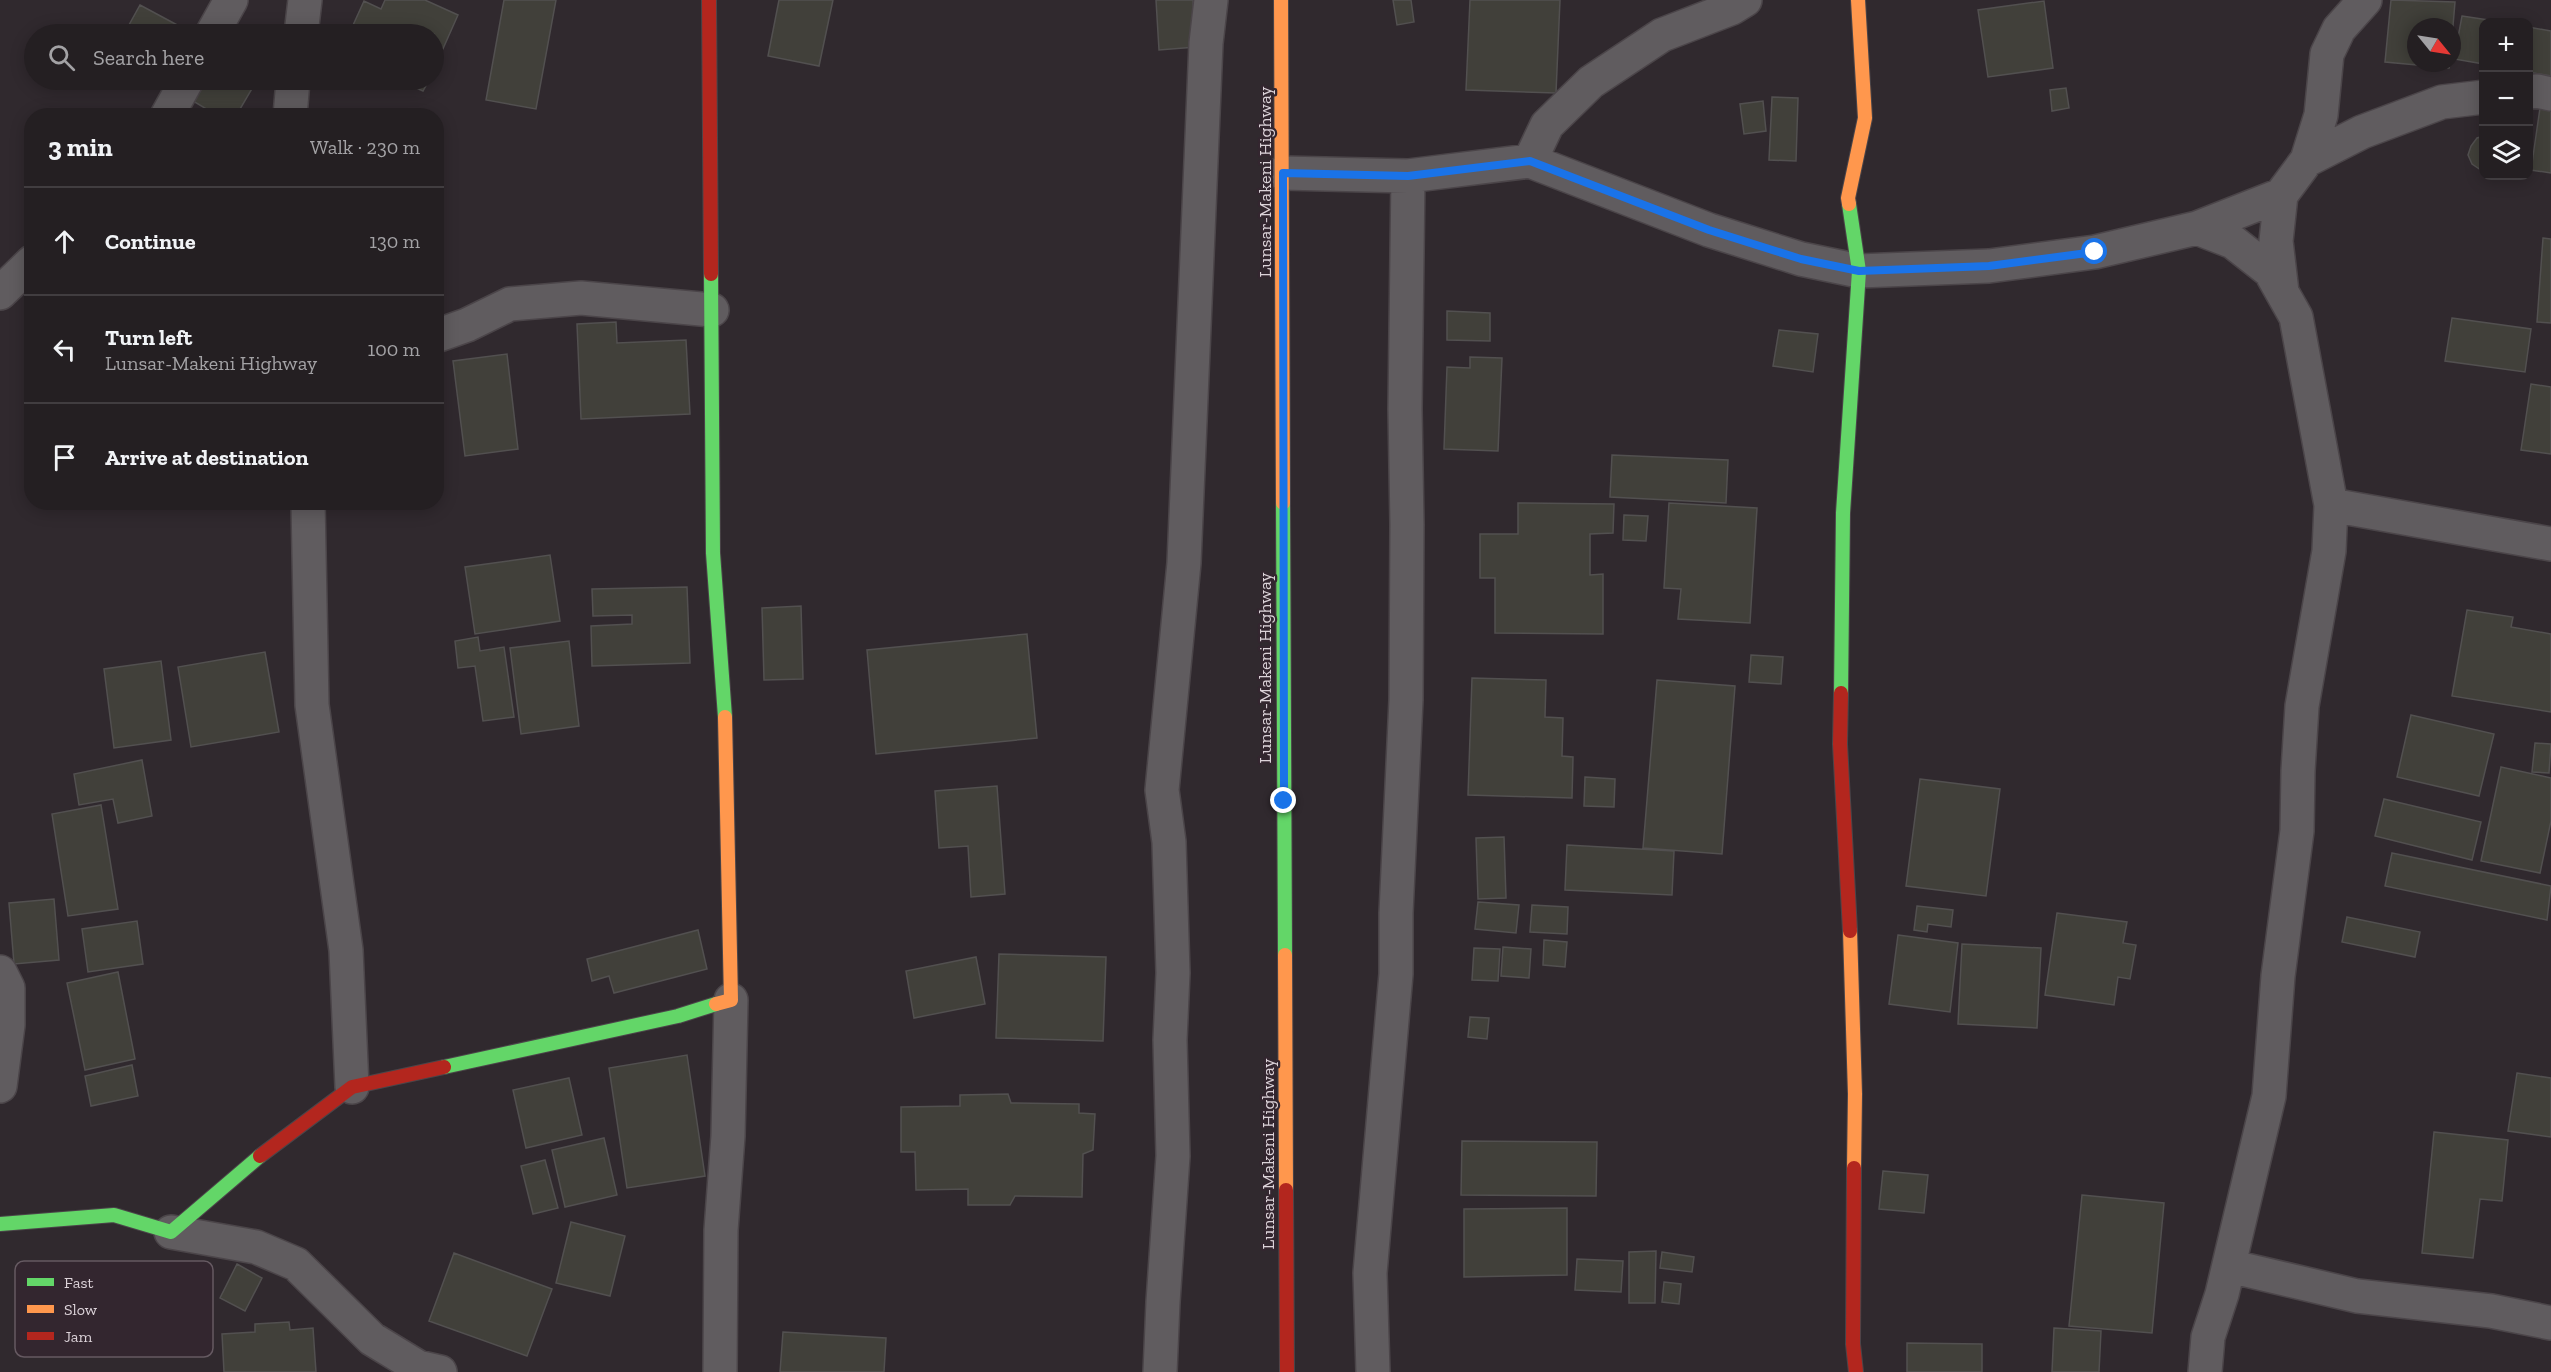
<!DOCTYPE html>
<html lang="en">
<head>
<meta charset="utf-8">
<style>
	:root { --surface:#241f22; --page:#2c272a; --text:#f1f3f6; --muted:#a3a2a5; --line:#413d40 }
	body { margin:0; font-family:"Zilla Slab",serif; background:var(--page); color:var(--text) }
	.controls { position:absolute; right:18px; top:18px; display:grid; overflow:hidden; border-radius:12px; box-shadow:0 3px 15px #0003 }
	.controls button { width:54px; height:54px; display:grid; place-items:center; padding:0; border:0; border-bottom:2px solid var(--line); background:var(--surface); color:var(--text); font:30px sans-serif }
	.compass { position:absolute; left:2407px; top:18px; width:54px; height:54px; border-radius:50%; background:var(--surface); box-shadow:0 3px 15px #0003; rotate:120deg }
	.stop { position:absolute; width:18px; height:18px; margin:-14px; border:4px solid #1a73e8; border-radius:50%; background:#fff }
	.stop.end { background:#1a73e8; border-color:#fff; box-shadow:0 2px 6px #0008 }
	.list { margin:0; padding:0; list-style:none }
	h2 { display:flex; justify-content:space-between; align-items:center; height:78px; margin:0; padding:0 24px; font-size:26px }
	h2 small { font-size:20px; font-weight:400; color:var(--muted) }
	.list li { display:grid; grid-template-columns:39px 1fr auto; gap:18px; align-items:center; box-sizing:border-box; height:108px; padding:0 24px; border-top:2px solid var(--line) }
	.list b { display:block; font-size:22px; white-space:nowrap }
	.list p { margin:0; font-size:20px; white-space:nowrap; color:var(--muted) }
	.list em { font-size:20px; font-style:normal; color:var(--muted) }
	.icon { flex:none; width:33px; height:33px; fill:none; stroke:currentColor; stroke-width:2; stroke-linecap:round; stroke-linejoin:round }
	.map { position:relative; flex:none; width:2551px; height:1372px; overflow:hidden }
	.search { position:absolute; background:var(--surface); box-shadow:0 3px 15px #0003; left:24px; top:24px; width:420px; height:66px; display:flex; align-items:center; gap:15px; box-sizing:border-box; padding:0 21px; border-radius:33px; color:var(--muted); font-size:22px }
	.panel { position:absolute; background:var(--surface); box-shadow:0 3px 15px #0003; left:24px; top:108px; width:420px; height:402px; border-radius:24px }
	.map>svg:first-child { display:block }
	.building { fill:#41403a; stroke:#525050; stroke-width:1.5 }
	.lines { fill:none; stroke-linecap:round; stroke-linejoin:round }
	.street-casing { stroke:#4b4549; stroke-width:36 }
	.fast-casing { stroke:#4b4549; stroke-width:16 }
	.slow-casing { stroke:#4b4549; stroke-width:16 }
	.jam-casing { stroke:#4b4549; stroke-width:16 }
	.street { stroke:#605c5f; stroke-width:33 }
	.fast { stroke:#63d668; stroke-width:14 }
	.slow { stroke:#ff974d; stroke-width:14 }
	.jam { stroke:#b3261e; stroke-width:14 }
	.route { stroke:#1a73e8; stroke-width:8 }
	.labels { text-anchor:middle; stroke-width:4.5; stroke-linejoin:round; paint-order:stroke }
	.street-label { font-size:18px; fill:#dcd3d9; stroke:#33262f }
	.key { fill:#33262f; stroke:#665a62; stroke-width:1.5 }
	.key-label { font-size:16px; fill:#dcd3d9 }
</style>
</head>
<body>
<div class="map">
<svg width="2551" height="1372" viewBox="0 0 2551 1372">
	<rect width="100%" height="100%" fill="#30292e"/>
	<path class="building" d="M385,0H425L458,15L434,69V34H349L364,1L381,9Z
		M504,0H556L536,109L486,100Z
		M779,0H833L819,66L768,56Z
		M1156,0H1193L1196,47L1159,50Z
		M1393,0H1411L1414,22L1397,25Z
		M1470,0H1560L1556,93L1466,90Z
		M2391,0L2455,2L2452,38V27H2416V63H2450L2449,68L2385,62Z
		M2044,1L2053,68L1988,77L1978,10Z
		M140,5L194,34H124Z
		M2462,16L2502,22H2484V64L2454,59Z
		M2528,27L2551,31V76L2528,72Z
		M198,80H257L236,116H218L188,98Z
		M398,80H429L423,91Z
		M2066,88L2069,108L2052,111L2050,90Z
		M1772,97L1798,98L1796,161L1769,160Z
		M1763,101L1766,131L1744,134L1740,104Z
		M2540,108L2551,109V173L2531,170Z
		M2484,136V172L2472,164L2468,155L2471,146L2477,138Z
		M2543,238L2551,239V323L2537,322Z
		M1447,311L1490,313V341L1447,340Z
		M2452,318L2531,329L2525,372L2445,361Z
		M616,322L617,343L686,340L690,414L581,419L577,324Z
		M1779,330L1818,334L1813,372L1773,366Z
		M507,354L518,449L465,456L453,361Z
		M1470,357L1502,358L1498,451L1444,449L1447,367L1470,368Z
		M2531,384L2551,387V454L2521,450Z
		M1612,455L1728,460L1726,503L1610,497Z
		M1518,503L1614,504L1613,533L1590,534V575L1603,574V634L1495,633V578H1480V534H1518Z
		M1669,503L1757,508L1750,623L1678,619L1681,589L1664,588Z
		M1624,515L1648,516L1646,541L1623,540Z
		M550,555L560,621L475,634L465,567Z
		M687,587L690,663L592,666L591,626L632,624V615L593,616L592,589Z
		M801,606L803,679L764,680L762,608Z
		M2467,610L2513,617L2511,627L2551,634V712L2452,696Z
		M1027,634L1037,738L876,754L867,650Z
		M478,637L480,651L504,647L514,717L483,721L475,666L458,668L455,641Z
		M569,641L579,726L521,734L510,648Z
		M265,652L279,732L191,747L178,667Z
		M1751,655L1783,657L1781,684L1749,682Z
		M161,661L171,740L114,748L104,669Z
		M1472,678L1546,680L1545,717L1563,718L1562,756L1573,757L1572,798L1468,795Z
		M1657,680L1735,686L1722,854L1643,848Z
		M2411,715L2494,734L2479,796L2397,777Z
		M2535,743L2551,744L2549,773L2532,772Z
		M142,760L152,816L118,823L113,799L79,805L74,774Z
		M2501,767L2551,778V821L2540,873L2481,861Z
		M1585,777L1615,779L1614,807L1584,806Z
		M1920,779L2000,789L1986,896L1906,886Z
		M997,786L1005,894L971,897L968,846L939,848L935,791Z
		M2384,799L2481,822L2472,860L2375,836Z
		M101,805L118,909L68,916L52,814Z
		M1504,837L1506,898L1478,899L1476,838Z
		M1567,845L1674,851L1672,895L1565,890Z
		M2392,853L2551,886L2547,920L2385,886Z
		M54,899L59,960L14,964L9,903Z
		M1478,902L1519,905L1516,933L1475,929Z
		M1532,905L1568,907L1567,934L1530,932Z
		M1917,906L1953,910L1951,927L1928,924L1927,932L1914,930Z
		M2057,913L2127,922L2123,943L2136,945L2130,979L2118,977L2114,1005L2045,995Z
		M2347,917L2420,932L2415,957L2342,942Z
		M137,921L143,964L88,972L82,929Z
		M698,930L707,969L614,993L609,976L592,981L587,959Z
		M1898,935L1958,943L1950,1012L1889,1004Z
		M1544,940L1567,942L1565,967L1543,965Z
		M1962,944L2041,948L2037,1028L1958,1024Z
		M1503,947L1531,949L1529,978L1501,976Z
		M1474,948L1500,949L1498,981L1472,980Z
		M999,954L1106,957L1103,1041L996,1038Z
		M976,957L985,1004L914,1018L906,971Z
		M118,972L135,1059L85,1070L67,983Z
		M1470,1017L1489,1018L1487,1039L1468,1037Z
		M687,1055L705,1176L627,1188L609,1068Z
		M132,1065L138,1096L91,1106L85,1076Z
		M2517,1073L2551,1078V1137L2508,1131Z
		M569,1078L582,1135L526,1148L513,1090Z
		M1008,1094L1011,1103L1079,1104V1113L1095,1114L1093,1150L1083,1154L1082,1197L1015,1196L1010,1205H968V1189L916,1190L915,1152H901V1107L960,1106V1095Z
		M2434,1132L2508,1140L2502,1201L2480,1199L2473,1258L2422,1253Z
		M604,1138L617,1195L565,1207L552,1150Z
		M1462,1141L1597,1142L1596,1196L1461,1195Z
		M545,1160L558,1208L533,1214L521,1166Z
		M1883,1171L1928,1175L1924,1213L1879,1209Z
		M2082,1195L2164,1203L2152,1333L2069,1326Z
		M1567,1208V1275L1464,1277V1209Z
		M571,1222L625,1236L610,1296L556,1283Z
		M1656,1251L1655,1303H1629V1252Z
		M1662,1252L1694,1257L1692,1272L1660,1268Z
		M454,1253L552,1289L527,1356L429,1321Z
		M1577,1259L1623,1261L1621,1292L1575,1290Z
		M237,1264L262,1278L245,1311L220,1298Z
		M1664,1282L1681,1284L1679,1304L1662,1302Z
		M289,1322L290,1330L313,1328L316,1372H224L222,1334L255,1332V1324Z
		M2054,1328L2101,1331L2099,1372H2052Z
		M783,1332L886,1338L884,1372H780Z
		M1907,1343L1982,1344V1372H1907Z"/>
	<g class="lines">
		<defs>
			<path id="street" d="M212,34L231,0
				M301,34L305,0
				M2528,92L2537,91L2551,94
				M167,116L187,80
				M290,116L293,80
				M2307,160L2321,115L2327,54L2339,29L2365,0
				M1530,161L1547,125L1591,82L1662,35L1732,8L1745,0
				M1283,173L1408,176L1530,161L1709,230L1801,259L1859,271L1989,266L2095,252L2197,228L2281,195
				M2197,228L2233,242L2270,271L2296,317L2331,505
				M2282,292L2276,241L2281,195L2307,160L2362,132L2442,102L2484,97
				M0,293L32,262
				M436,336L467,325L510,304L581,298L712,310
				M308,502L312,705L346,950L352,1087
				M0,972L8,988V1025L0,1086
				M171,1232L256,1247L296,1264L372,1339L418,1367L440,1372
				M2229,1266L2357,1296L2491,1311L2551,1323
				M720,1372L721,1230L728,1136L731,1000
				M1160,1372L1163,1302L1173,1156L1170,1040L1173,973L1169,842L1162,790L1184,563L1206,43L1211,0
				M1373,1372L1370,1273L1396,974V913L1406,700L1407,525L1405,409L1408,176
				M2205,1372L2208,1337L2222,1294L2269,1096L2278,976L2297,831L2298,771L2302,706L2329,551L2331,505L2551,544"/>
			<path id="fast" d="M711,274L713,553L725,717
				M1283,503L1285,955
				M1841,693L1843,513L1859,271L1849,204
				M444,1067L678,1016L716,1004
				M0,1224L114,1215L171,1232L260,1156"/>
			<path id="slow" d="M1281,0L1283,503
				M1849,204L1848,198L1865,118L1858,0
				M1850,931L1855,1094L1854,1168
				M1285,955L1286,1190
				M716,1004L731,1000L725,717"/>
			<path id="jam" d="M709,0L711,274
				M1841,693L1840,744L1850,931
				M260,1156L352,1087L444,1067
				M1854,1168L1853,1344L1856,1372
				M1286,1190L1287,1372"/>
		</defs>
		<use href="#street" class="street-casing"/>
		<use href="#fast" class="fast-casing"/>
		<use href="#slow" class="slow-casing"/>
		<use href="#jam" class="jam-casing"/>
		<use href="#street" class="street"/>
		<use href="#fast" class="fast"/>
		<use href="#slow" class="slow"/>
		<use href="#jam" class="jam"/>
	</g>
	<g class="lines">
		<path class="route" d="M1284,801L1283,173L1408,176L1530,161L1709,230L1801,259L1859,271L1989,266L2095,252"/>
	</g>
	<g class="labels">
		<g class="street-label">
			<text transform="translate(1265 182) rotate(-90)" y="6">Lunsar-Makeni Highway</text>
			<text transform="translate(1265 668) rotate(-90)" y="6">Lunsar-Makeni Highway</text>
			<text transform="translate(1268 1154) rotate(-90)" y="6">Lunsar-Makeni Highway</text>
		</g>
	</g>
	<rect x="15" y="1261" width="198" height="96" rx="9" class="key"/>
	<rect x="27" y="1278" width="27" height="8" fill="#63d668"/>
	<rect x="27" y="1305" width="27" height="8" fill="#ff974d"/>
	<rect x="27" y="1332" width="27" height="8" fill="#b3261e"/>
	<g class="key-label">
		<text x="64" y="1288">Fast</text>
		<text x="64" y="1315">Slow</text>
		<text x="64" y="1342">Jam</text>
	</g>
</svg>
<div class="controls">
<button>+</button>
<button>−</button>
<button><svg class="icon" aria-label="layers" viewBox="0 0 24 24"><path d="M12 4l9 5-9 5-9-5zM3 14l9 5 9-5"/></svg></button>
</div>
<svg class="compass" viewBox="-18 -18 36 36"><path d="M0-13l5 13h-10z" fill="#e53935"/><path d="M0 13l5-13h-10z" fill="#a3a2a5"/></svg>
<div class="stop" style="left:2095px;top:252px"></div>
<div class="stop end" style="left:1284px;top:801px"></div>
<div class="search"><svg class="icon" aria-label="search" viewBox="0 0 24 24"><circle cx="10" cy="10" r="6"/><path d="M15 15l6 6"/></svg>Search here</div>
<section class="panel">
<h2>3 min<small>Walk · 230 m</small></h2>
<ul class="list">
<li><svg class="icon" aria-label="ahead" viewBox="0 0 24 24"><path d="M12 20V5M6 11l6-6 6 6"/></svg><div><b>Continue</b></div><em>130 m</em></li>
<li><svg class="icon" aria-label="left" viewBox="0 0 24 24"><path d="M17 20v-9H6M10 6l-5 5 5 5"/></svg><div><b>Turn left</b><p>Lunsar-Makeni Highway</p></div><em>100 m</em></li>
<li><svg class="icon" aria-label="arrive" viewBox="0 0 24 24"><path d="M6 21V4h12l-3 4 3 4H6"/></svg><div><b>Arrive at destination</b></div></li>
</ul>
</section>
</div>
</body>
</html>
